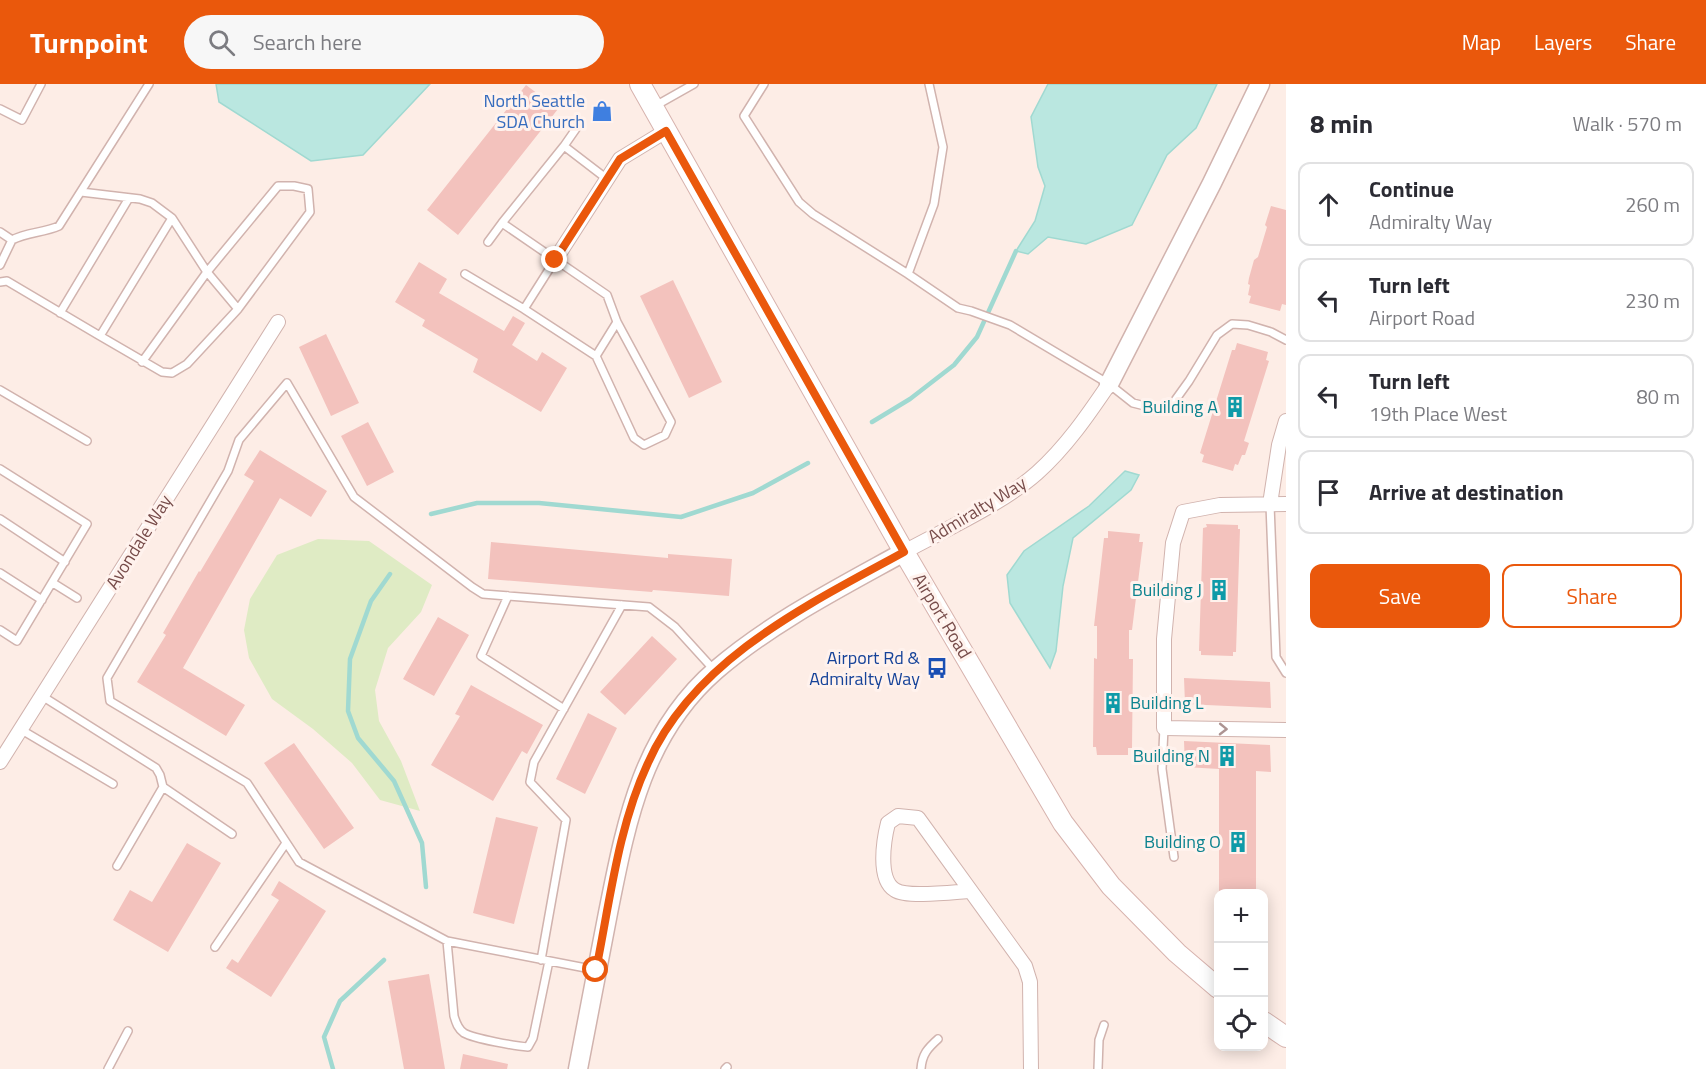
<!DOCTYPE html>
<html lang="en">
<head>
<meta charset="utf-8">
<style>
	:root { --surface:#fff; --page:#f7f7f7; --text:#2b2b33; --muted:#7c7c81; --line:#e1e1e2; --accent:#ea580c }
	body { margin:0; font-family:"Titillium Web",sans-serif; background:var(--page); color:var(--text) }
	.controls { position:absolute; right:18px; bottom:18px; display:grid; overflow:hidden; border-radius:12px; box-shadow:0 3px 15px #0003 }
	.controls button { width:54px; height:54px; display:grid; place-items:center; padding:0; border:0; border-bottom:2px solid var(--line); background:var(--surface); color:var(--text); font:30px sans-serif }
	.stop { position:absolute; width:18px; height:18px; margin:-14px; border:4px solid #ea580c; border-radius:50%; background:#fff }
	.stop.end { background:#ea580c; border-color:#fff; box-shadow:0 2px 6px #0008 }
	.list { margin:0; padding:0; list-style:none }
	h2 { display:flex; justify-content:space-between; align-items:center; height:78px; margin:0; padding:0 24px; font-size:26px }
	h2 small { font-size:20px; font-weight:400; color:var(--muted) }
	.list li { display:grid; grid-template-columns:39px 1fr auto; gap:18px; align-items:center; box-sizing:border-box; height:84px; margin:0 12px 12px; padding:0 12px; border:2px solid var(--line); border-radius:12px }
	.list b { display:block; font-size:22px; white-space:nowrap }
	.list p { margin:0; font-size:20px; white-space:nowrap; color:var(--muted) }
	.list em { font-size:20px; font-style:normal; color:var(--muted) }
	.actions { display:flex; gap:12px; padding:18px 24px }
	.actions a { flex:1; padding:14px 0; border:2px solid var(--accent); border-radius:12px; text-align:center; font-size:21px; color:var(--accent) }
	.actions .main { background:var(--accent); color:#fff }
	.icon { flex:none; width:33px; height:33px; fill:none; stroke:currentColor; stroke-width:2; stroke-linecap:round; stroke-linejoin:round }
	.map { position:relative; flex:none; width:1286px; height:985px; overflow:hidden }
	header { display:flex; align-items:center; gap:36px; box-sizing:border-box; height:84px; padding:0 30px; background:var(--accent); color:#fff }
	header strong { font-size:28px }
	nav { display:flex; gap:33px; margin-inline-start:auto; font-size:21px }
	.search { width:420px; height:54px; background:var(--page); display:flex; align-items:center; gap:15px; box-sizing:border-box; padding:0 21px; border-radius:33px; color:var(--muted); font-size:22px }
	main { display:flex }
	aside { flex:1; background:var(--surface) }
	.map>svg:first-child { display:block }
	.green { fill:#dfebc4 }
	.water { fill:#bae7e0; stroke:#a0d9d1; stroke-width:1.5 }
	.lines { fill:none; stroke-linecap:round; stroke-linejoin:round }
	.stream { stroke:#a0d9d1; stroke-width:4.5 }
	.building { fill:#f3c2bd }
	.service-casing { stroke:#d1b3ae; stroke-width:10 }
	.minor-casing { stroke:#d1b3ae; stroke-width:16 }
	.tertiary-casing { stroke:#d1b3ae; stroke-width:21 }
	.secondary-casing { stroke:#d7b3ae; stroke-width:22 }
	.service { stroke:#fff; stroke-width:7 }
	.minor { stroke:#fff; stroke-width:14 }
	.tertiary { stroke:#fff; stroke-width:18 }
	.secondary { stroke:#fff; stroke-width:20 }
	.oneway { stroke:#ad9492 }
	.route { stroke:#ea580c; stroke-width:8 }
	.labels { text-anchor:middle; stroke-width:6; stroke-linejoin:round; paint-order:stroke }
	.shop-label { font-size:18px; fill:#366cbe; stroke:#fff2ed; text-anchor:end }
	.culture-label { font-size:18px; fill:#0d838f; stroke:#fff2ed; text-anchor:end }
	.street-label { font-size:18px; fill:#774c4a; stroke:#fff2ed }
	.transit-label { font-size:18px; fill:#164399; stroke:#fff2ed; text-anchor:end }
</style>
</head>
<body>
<header>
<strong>Turnpoint</strong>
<div class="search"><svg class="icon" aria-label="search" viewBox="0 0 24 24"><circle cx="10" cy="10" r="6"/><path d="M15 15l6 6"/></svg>Search here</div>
<nav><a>Map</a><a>Layers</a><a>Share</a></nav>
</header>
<main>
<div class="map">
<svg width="1286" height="985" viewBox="0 0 1286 985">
	<rect width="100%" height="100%" fill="#fdede6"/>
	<path class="green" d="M318,455L369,457L432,501L421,528L388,564L375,606L379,637L401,677L420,727L380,716L352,679L313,645L272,615L249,574L244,546L250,515L277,471Z"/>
	<path class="water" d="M216,0H430L363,71L311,77L219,18Z
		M1048,0H1217L1196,44L1167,71L1132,141L1086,160L1048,153L1028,170L1016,167L1035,137L1045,102L1038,83L1031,33Z
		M1125,387L1139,391L1131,406L1073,454L1063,502L1056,567L1050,584L1010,519L1007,491L1024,467L1089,422Z"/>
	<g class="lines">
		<path class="stream" d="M872,338L910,315L954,281L977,253L1016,167
			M431,430L477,419H539L681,433L753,409L808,379
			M390,490L371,517L350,575L348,627L358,654L394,697L422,759L426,803
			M333,985L324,953L340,917L384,876"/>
	</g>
	<path class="building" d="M526,1L558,25L458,151L427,126Z
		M1271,122L1286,126V221L1282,220L1280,227L1249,219L1251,212L1248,211L1250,201L1248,200L1249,194L1254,176L1258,173L1267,143L1265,141Z
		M419,178L447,195L439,209L504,247L513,232L525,239L512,261L537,277L542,268L567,284L541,328L473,288L478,275L422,242L425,236L395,218Z
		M673,196L722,298L689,314L640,212Z
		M326,250L359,319L331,332L299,263Z
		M1237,259L1268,268L1266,276L1269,277L1244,357L1249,359L1245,371H1242L1238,381L1235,380L1233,387L1202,378L1204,371L1200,369L1232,266H1235Z
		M368,338L394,388L367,402L341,352Z
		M260,366L327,407L311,433L280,414L183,584L245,621L226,652L137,598L166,551L163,549L199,487L200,488L254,397L244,391Z
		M1206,440L1238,441V445H1240L1236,568H1233V572L1201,571V567H1199L1203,444L1207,443Z
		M1108,447L1140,450L1139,458H1143L1132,546H1129V575H1133L1132,664H1128V671H1097L1096,663H1093L1094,574L1097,575V542H1094L1104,454H1108Z
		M491,458L668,474V470L732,475L729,512L653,506L652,508L488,495Z
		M438,533L469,551L434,612L403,595Z
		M652,552L677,575L625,631L600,608Z
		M1184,594L1270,598L1271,624L1185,620Z
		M471,601L543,641L527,670L522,667L493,717L431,681L460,632L455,630Z
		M588,629L617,644L585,710L556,695Z
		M1184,657L1270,661L1271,688L1256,687V810H1219V685L1185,683Z
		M294,659L354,744L324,765L264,679Z
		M496,733L538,743L514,840L473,829Z
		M187,759L221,779L168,868L113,836L130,806L152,818Z
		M279,797L326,827L271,913L226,884L232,875L238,879L279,816L271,811Z
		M429,890L445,985H404L388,897Z
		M463,970L508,980L507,985H460Z"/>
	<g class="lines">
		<defs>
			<path id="service" d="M764,0L744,32L799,118L813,130L908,190
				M929,0L943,63L934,120L908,190L958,224L971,227L1010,241L1109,300L1133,319L1157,325L1171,322L1189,297L1217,251L1232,240L1248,241L1271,248L1286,256
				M655,22L694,0
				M0,25L22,36L41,0
				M564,62L580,39
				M81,108L140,115L152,119L172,134
				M0,148L12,156L0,181
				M12,156C27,148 43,149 59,142L149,0
				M488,158L502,139
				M465,190L524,225L555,176
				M0,198L7,197L100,252L172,134L207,188L278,102H294L308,105L310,128L238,225L187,280L172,289L162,288L100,252
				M524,225L596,272L634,354L644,361L665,351L671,338L617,238L607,211L502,139L564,62L607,95
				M60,229L129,114
				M596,272L617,238
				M142,278L207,188L238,225
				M0,306L87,357
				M0,385L87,440L17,557L0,546
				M1270,421L1276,573L1286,589
				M0,435L65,478
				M0,489L42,516
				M53,499L77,514
				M508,512L481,572L564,625
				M42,612L156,684L160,691L163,703L117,782
				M1164,644L1162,685L1174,773
				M20,645L113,700
				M163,703L232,750
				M447,857L454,932C456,939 458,945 464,949C475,955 515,962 528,963L533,954L549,877
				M215,863L286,759
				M541,876L566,736L530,698L534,678L622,521
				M596,886L447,857L299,778L247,699L110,617L107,594L228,387L239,356L287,299L354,413L472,503L483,510L649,523L675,543L715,587
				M108,985L128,947
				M725,985L727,983
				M921,985C922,970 928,964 938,955
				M1098,985L1099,956L1104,941"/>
			<path id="minor" d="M555,176L620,75L666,47
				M1270,420L1279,361L1286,337
				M1286,420L1220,421L1183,428L1173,459L1164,555V644L1286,646
				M904,468C946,445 1002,420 1037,389C1066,363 1088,331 1109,300
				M0,678L278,238
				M970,807C954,808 907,814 895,806C877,795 884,755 888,739L898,732L918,734L1025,882L1030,898L1031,985"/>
			<path id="tertiary" d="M1109,300L1212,99L1260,0
				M578,985C588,933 598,881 608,829C626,739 642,650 716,586C772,538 839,504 904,468"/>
			<path id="secondary" d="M640,0L904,468L1063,739L1111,802L1177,869L1218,904
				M1264,938L1286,953"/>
		</defs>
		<use href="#service" class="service-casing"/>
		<use href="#minor" class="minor-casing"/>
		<use href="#tertiary" class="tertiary-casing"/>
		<use href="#secondary" class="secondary-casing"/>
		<use href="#service" class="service"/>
		<use href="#minor" class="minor"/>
		<use href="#tertiary" class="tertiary"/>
		<use href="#secondary" class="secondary"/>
	</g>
	<defs><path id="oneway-chevron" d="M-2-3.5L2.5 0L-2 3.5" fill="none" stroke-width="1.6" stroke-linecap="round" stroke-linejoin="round" transform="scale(1.5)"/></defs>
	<use class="oneway" href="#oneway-chevron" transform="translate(1223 645) rotate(1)"/>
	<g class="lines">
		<path class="route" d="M555,176L620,75L666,47L904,468C809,520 694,575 648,679C618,743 610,817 596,886"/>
	</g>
	<defs>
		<symbol id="shop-bare" viewBox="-9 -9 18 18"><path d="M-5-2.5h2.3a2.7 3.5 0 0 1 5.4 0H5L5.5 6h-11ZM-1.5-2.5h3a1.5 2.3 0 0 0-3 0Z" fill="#3f7fe0" stroke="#fff2ed" stroke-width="2.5" paint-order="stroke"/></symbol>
		<symbol id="building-bare" viewBox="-9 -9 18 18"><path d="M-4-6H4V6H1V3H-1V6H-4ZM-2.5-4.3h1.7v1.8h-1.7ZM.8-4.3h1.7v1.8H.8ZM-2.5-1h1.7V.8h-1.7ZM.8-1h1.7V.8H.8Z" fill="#0f9aa8" stroke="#fff2ed" stroke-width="2.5" paint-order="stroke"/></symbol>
		<symbol id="bus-bare" viewBox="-9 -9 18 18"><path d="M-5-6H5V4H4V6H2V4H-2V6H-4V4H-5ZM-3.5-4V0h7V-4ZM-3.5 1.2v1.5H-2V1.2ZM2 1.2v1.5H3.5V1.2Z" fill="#1a4fb4" stroke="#fff2ed" stroke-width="2.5" paint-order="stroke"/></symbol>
	</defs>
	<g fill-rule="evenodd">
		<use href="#shop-bare" x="587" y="12" width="30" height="30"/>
		<use href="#building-bare" x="1220" y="308" width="30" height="30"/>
		<use href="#building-bare" x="1204" y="491" width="30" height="30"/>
		<use href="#bus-bare" x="922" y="569" width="30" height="30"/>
		<use href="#building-bare" x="1098" y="604" width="30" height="30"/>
		<use href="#building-bare" x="1212" y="657" width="30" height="30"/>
		<use href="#building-bare" x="1223" y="743" width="30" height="30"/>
	</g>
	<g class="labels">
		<g class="shop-label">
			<text x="585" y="23">North Seattle<tspan x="585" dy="21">SDA Church</tspan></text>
		</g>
		<g class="culture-label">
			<text x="1218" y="329">Building A</text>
			<text x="1202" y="512">Building J</text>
			<text x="1130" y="625" text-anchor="start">Building L</text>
			<text x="1210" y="678">Building N</text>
			<text x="1221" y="764">Building O</text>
		</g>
		<g class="street-label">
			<text transform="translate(977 426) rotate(-31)" y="6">Admiralty Way</text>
			<text transform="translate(139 458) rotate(-58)" y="6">Avondale Way</text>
			<text transform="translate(942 532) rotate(59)" y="6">Airport Road</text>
		</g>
		<g class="transit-label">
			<text x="920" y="580">Airport Rd &amp;<tspan x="920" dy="21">Admiralty Way</tspan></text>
		</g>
	</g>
</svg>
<div class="controls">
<button>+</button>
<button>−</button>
<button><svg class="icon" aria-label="locate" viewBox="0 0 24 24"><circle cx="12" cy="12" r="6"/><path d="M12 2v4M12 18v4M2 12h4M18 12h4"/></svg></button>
</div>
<div class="stop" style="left:596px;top:886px"></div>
<div class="stop end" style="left:555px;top:176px"></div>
</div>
<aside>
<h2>8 min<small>Walk · 570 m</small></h2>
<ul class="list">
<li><svg class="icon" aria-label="ahead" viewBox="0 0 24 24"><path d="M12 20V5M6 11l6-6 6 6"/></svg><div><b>Continue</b><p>Admiralty Way</p></div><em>260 m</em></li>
<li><svg class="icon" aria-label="left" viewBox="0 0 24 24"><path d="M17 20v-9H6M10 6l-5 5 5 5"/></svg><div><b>Turn left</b><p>Airport Road</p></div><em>230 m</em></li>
<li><svg class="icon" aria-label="left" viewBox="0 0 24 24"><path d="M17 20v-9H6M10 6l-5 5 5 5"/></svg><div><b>Turn left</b><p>19th Place West</p></div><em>80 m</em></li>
<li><svg class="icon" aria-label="arrive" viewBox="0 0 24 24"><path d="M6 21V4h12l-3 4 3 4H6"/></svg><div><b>Arrive at destination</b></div></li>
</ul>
<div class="actions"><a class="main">Save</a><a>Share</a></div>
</aside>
</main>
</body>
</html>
